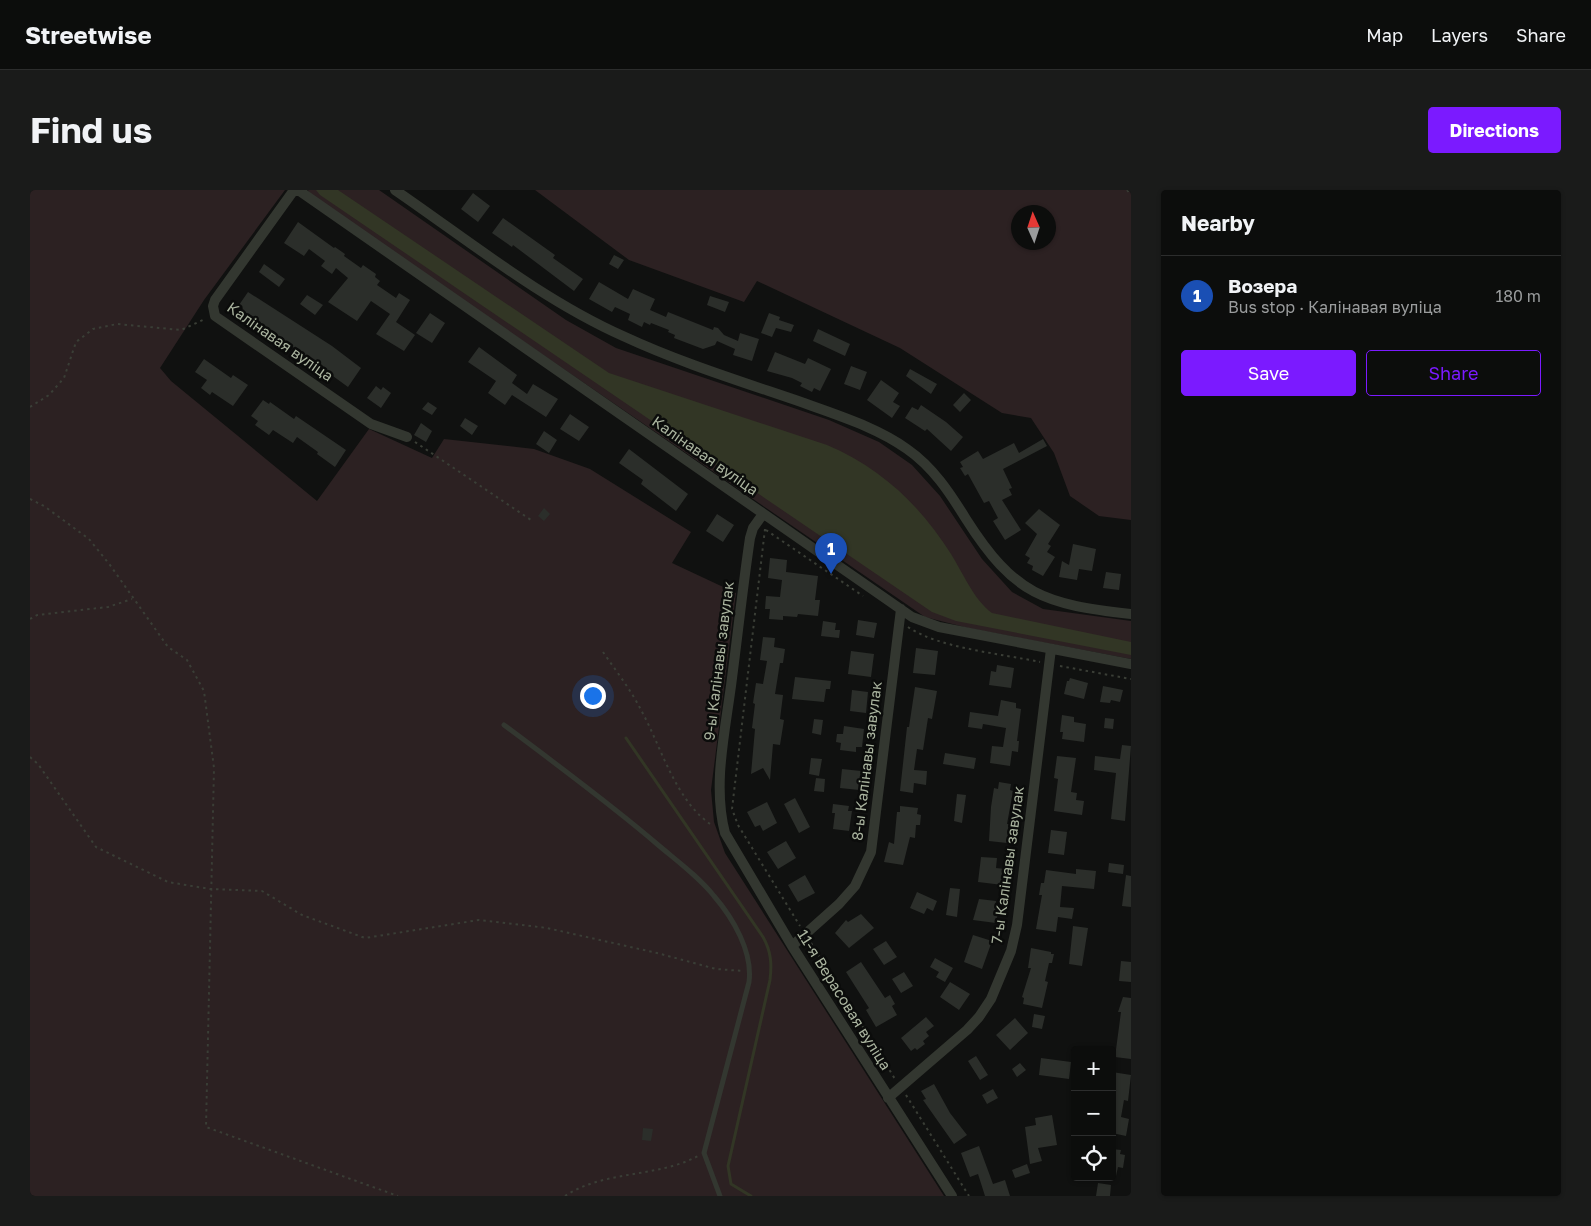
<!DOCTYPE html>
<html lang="en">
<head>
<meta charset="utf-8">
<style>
	:root { --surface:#0c0d0c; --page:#1a1b1a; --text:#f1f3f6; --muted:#9a9c9d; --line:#2c2d2d; --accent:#7b1aff }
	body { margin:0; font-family:"Golos Text",sans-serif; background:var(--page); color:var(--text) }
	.controls { position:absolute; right:15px; bottom:15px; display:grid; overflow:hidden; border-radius:5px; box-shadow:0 1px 4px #0004 }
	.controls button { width:45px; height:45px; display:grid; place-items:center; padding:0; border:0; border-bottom:1px solid var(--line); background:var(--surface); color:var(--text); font:25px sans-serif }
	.compass { position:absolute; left:981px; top:15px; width:45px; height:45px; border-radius:50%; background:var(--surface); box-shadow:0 1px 4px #0004; rotate:357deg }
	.you { position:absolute; left:562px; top:505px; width:18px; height:18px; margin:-12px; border:4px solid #fff; border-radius:50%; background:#1a73e8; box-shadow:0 0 0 8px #1a73e833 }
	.badge { display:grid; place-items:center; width:32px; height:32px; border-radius:50%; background:var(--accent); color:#fff; font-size:16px; font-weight:700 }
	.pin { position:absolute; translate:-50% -41px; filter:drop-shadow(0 1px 2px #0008) }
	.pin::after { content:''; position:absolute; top:26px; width:18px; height:15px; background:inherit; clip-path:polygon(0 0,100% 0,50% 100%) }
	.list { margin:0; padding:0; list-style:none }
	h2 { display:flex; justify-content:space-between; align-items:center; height:65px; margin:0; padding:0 20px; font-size:21px }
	h2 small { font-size:16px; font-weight:400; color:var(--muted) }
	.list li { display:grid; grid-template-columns:32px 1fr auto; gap:15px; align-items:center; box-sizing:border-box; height:80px; padding:0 20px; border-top:1px solid var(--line) }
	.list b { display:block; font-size:19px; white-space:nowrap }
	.list p { margin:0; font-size:16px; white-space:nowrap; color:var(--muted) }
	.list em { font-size:16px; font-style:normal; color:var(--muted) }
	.actions { display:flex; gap:10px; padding:15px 20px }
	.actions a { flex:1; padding:11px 0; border:1px solid var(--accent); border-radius:5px; text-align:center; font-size:18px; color:var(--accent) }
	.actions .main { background:var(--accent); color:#fff }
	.icon { flex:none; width:28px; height:28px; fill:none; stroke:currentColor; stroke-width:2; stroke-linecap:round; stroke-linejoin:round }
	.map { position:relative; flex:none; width:1101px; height:1006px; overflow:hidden; border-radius:5px }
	header { display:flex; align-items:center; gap:30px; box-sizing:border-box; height:70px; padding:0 25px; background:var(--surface); border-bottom:1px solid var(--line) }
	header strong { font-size:24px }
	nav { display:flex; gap:28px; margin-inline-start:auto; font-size:18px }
	.intro { display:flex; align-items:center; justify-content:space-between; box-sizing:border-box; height:120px; padding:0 30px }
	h1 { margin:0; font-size:35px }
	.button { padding:12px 22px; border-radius:5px; background:var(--accent); color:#fff; font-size:18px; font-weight:700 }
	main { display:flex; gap:30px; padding:0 30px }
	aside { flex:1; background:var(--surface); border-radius:5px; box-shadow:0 1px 4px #0004 }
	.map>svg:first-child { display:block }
	.green { fill:#2c2122; fill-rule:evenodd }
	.water { fill:#323625 }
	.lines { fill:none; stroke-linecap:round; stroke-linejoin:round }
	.stream { stroke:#323625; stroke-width:3 }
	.building { fill:#2b2e2a }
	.path { stroke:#3a3e36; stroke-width:2; stroke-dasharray:2.5 4; stroke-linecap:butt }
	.service { stroke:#333730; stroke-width:5 }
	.minor { stroke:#333730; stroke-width:10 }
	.labels { text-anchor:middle; stroke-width:5; stroke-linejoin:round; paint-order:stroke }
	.street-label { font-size:15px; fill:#aab49f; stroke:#0b0c0b }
</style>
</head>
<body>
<header>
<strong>Streetwise</strong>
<nav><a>Map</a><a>Layers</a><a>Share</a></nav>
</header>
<div class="intro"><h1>Find us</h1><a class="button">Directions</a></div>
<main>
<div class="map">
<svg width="1101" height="1006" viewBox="0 0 1101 1006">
	<rect width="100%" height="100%" fill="#101110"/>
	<path class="green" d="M0,0H255L174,110L130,178L141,191L287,311L339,239L402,268L414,249L504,259L560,279L661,342L642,373L706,403L681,600L684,632L695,663L914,1006H0Z
		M278,0H349L536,130L586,158L799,230L849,252L882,275L910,306L952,369L982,402L1013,419L1101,431V469L938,438L895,427L280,5Z
		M505,0H1101V330L1069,326L1040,306L1024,263L1001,228L972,223L870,158L727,91L714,112L599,70ZM988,22H1018V52H988Z"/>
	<path class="water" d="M286,0H308L579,183L797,255C851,278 890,315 921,364C933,383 944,410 962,423L1101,452V465L926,431L902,422L290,5Z"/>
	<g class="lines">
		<path class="stream" d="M596,548L733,747C741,761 742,774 740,790L698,976L701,994L721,1006"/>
	</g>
	<path class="building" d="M443,3L460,16L448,32L431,19Z
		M473,28L525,65L523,68L553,89L544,101L483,55L482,57L462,43Z
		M268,32L304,58L305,57L315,64L314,66L331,78L333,75L346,84L345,87L350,91L347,95L366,108L369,103L380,110L366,132L385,145L374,161L346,144L360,124L341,111L327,131L298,112L318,88L306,78L302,84L291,76L295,71L279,59L274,66L254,53Z
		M584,65L594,70L588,79L579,74Z
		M234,74L255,89L249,97L229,82Z
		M569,92L598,109L603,99L625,109L620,120L636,127L638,122L683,140L684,137L688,138L694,145L708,151L710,143L729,149L722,171L703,165L705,159L687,151L685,155L673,159L644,148L645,145L638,142L639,140L621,133L620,135L614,132L612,137L598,130L600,124L585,117L582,122L559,109Z
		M218,102L302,156L331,178L318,197L212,120L213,118L209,115Z
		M277,105L293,115L285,125L270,114Z
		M680,106L699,112L695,122L677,115Z
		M400,123L415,133L402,153L386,143Z
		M739,123L750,127L749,130L764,135L761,142L746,138L742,147L731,143Z
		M788,139L820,154L815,166L783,151Z
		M449,157L487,185L482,193L497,204L503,194L528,209L516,227L482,205L475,215L458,203L466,191L438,172Z
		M745,162L775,174L778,168L801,179L790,201L784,198L782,202L770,196L772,193L762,188L737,181Z
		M174,169L201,188L203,185L218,195L203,216L182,202L180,205L171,198L177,190L165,182Z
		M821,176L837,182L830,200L814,194Z
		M880,179L907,194L901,204L876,186Z
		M851,190L869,203L863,212L870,216L862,228L837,210Z
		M346,196L351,200L353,197L361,203L351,218L337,208Z
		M934,203L941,210L930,222L923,215Z
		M233,210L239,214L240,212L264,229L266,226L316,260L305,277L287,264L288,262L267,247L263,253L243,240L239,245L225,235L228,231L221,226Z
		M398,212L407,218L402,225L392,219Z
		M891,215L916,232L933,247L921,261L897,239L895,241L875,228L882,217L888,220Z
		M540,224L559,237L549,251L530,239Z
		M435,228L448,236L442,245L430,236Z
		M391,233L402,241L396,252L384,245Z
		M514,241L527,250L519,263L506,254Z
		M1013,249L1017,256L973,279L982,298L979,299L982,305L972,310L991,340L975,350L963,331L968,328L959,311L954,313L938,284L935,286L930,278L933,277L930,272L948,261L953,269L984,253L989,263Z
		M599,259L658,304L646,321L611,294L613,290L589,273Z
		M514,318L520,324L514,331L508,326Z
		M1009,319L1030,335L1018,354L1021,356L1017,362L1025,367L1013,386L1002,380L1003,376L997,373L1000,368L995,365L1007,344L995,333Z
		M687,324L704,335L693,352L676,341Z
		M1043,354L1066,359L1062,381L1049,379L1047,390L1029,387L1032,371L1039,375Z
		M740,368L757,370L756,382L788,386L785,410H790L788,426L768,424L767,427L753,426V430L739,429L740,419H735L736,406L750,407L752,390L738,388Z
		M1076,382L1091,384L1089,400L1073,398Z
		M828,430L847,433L844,448L826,445Z
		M793,431L806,433L805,440H810L809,448L791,446Z
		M733,447L745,448L744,457L755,459L753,473H750L745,504L753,505L750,529L754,530L750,555L743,554L740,590L733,578L721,584L725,539L722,538L725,514L723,513L726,493L733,494L737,471L730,470Z
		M886,458L908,461L905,485L883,483Z
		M821,461L844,464L841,487L818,484Z
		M967,475L984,478L981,498L959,495L961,481L966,482Z
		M765,487L801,491L800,499H796L794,512L762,509Z
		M1040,488L1058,493L1054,509L1034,504L1037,491H1039Z
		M1073,496L1093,500L1090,512L1081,510L1080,513L1070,512Z
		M885,497L907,501L902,529L898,528L893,560L887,559L884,580L897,581L896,595L884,593L883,603L870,601L877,537H879Z
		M822,500L838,502L836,523L820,521Z
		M971,510L986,513V518L991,519L987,551H989L988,562L982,561L980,576L960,573L962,556L973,557L976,538L953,534L952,539L938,537L940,522L968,526Z
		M1032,525L1044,527V532L1056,534L1054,552L1032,549L1033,542H1030Z
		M1075,528L1084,529L1083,539L1074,538Z
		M784,529L793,530L791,545L782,543Z
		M814,536L834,539L832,557H826V562L810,560L811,553L806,552L807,544H813Z
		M1092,555L1101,556L1095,631L1081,629L1086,583L1064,580L1065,566L1090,569Z
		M915,563L946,568L944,579L913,574Z
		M1027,566L1046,568L1041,602L1047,603L1046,610L1054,611L1052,625L1024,621L1028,589L1024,588Z
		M781,568L792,569L789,586L779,584Z
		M812,579L831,581L829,600L810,598Z
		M786,588L795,589L794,602L784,601Z
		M969,592L981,594L980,600L983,601L977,634H979L977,653L959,651L961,617L964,598L968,599Z
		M927,604L936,605L932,633L924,631Z
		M765,608L780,637L769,643L754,614Z
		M737,612L747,633L733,641L730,635L725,637L717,622Z
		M803,614L819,616L818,621H822L819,641L803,639L805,623H802Z
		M870,616L888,618L887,624L891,625L890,635H886L885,648L880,647L873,675L854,672L859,652L864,654L867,622H870Z
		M1021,640L1037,642L1034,665L1018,663Z
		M756,651L766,668L748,679L737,662Z
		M951,667L967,668L966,678L975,679L973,695L948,692Z
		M1079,673L1094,675L1093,684L1078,682Z
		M1046,679L1066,681L1064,699L1032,696L1030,717L1044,718L1042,729L1028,727L1026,742L1006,739L1012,705H1009L1011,693H1014L1016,680L1046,684Z
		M775,685L785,703L768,712L758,695Z
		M1096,685L1101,686V717L1092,716Z
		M920,698L930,699L927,727L916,725Z
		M887,702L907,711L903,721L897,718L894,724L880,718Z
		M949,709L966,711L965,718H969L966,733L943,730Z
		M831,724L844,738L819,758L805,743L816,730L818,732Z
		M1043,736L1058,738L1052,776L1039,774Z
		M943,745L962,751L952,779L934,772Z
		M856,751L867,767L854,775L843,759Z
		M1001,758L1021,762V764H1024L1022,773H1019L1015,791L1018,792L1012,818L993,814L994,808L992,807L1001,778H998Z
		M905,768L923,778L915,792L906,787L909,782L900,777Z
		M1091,771L1101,772V792L1089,791Z
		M831,772L855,808L860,805L865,814L862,816L867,825L846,837L836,820L839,818L816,782Z
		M874,782L883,796L871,803L862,789Z
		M920,792L940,804L929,820L910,807Z
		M1093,807L1101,808V869L1085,867L1091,822H1088Z
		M1004,824L1015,826L1012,839L1002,837Z
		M896,827L904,836L896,842L899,846L893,851L895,854L887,860L885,858L881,861L871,848Z
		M985,828L998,843L980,860L966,845Z
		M946,866L958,885L950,890L938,871Z
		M1011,868L1041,872L1039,889L1009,885Z
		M990,873L996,880L987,887L982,879Z
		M1082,882L1101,885L1098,911L1094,910L1091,927L1099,929L1096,946L1082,943Z
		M904,894L920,923L937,945L924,954L893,910L896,909L891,901Z
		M963,899L968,908L957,914L952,905Z
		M1022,925L1027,955L1008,958L1012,971L1000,974L995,937L1006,935L1005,928Z
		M613,938L623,939L621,951L612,950Z
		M949,956L963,994L975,990L980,1006H955L948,984L940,987L931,963Z
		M1082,959L1091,960L1090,964L1095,965L1093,978L1088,977L1086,986L1082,985Z
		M997,974L1000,983L985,988L982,980Z
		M1068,993L1081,995L1080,1006H1066Z"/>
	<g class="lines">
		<path class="path" d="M1097,0L1101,5
			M0,217L19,205L34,188L46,152L63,139L87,134L151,140L175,129
			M385,252L501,330
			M0,309L14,316L59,349L80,375L138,457L157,470L174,501L184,578L176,937L368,1006
			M735,339L702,619L708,635L770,736
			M736,340L833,406
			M0,429L7,425L78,417L102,409
			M878,437C908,458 973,464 1010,472
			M573,462C586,481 601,500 611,520C632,558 645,611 683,636
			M1030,476L1101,489
			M0,567L8,574L66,657L138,692L180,699L232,701L272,725L335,748L449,730L517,738L627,763L686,779L713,781
			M781,753L865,889
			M876,905L939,1006
			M535,1006C574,980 627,988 668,966"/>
		<path class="service" d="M474,535C526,574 578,612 627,654C647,671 668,686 684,706C703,728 723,762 719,792L674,963L690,1006"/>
		<path class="minor" d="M264,0L185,110L183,116L185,126L341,234L377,247
			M268,0L882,427L909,437L1101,474
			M365,0C438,50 512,110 593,146C651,173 713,192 774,213C809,226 846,237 877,259C903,277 920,303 936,329C985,406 1014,414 1101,424
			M733,324L723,338L720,348C713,395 708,442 702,488C696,538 682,594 695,643L762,756L922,1006
			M762,756L809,714L825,696L841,662L871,419
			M858,908L937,840L949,827L961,809L981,761L987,735L1021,459"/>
	</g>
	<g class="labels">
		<g class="street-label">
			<text transform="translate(250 152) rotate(35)" y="5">Калінавая вуліца</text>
			<text transform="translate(675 266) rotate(35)" y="5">Калінавая вуліца</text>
			<text transform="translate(689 471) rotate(-83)" y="5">9-ы Калінавы завулак</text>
			<text transform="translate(837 571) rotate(-83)" y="5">8-ы Калінавы завулак</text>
			<text transform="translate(978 675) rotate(-82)" y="5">7-ы Калінавы завулак</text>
			<text transform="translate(814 810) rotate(58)" y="5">11-я Верасовая вуліца</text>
		</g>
	</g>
</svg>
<div class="controls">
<button>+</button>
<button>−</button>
<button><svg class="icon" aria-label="locate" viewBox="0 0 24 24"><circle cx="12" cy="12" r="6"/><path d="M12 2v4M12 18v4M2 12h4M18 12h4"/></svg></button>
</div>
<svg class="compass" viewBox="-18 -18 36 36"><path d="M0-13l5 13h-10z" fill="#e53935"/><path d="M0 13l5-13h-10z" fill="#9a9c9d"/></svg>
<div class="you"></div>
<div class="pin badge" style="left:801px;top:384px;background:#1a4fb4">1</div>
</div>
<aside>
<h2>Nearby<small></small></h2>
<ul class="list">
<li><span class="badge" style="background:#1a4fb4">1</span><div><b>Возера</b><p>Bus stop · Калінавая вуліца</p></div><em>180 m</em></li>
</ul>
<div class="actions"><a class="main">Save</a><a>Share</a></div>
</aside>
</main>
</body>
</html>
